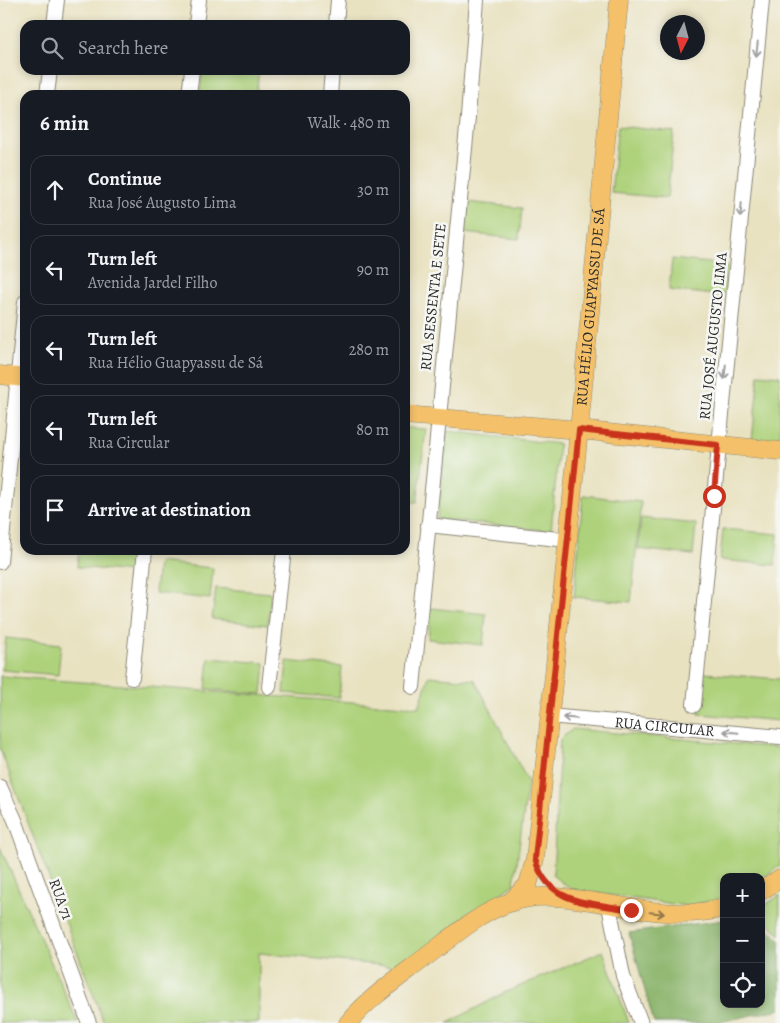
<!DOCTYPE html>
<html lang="en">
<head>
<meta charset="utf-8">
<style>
	:root { --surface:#171b24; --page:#20242c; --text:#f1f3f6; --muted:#9ea1a6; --line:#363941 }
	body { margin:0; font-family:Alegreya,serif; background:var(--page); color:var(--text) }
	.controls { position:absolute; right:15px; bottom:15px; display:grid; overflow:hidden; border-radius:10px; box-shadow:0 2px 8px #0003 }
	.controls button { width:45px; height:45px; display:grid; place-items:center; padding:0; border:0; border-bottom:1px solid var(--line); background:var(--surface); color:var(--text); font:25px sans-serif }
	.compass { position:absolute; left:660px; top:15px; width:45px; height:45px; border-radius:50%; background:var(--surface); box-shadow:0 2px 8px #0003; rotate:186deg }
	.stop { position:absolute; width:15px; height:15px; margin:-11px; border:4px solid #c8321e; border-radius:50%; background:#fff }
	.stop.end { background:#c8321e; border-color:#fff; box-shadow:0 1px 5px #0008 }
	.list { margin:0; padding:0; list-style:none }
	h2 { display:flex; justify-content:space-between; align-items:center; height:65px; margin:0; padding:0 20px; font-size:21px }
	h2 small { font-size:16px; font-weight:400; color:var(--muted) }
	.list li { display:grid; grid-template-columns:32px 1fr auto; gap:15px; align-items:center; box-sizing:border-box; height:70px; margin:0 10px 10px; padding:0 10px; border:1px solid var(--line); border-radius:15px }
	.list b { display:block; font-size:19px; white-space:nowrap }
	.list p { margin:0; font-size:16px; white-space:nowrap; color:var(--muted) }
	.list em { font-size:16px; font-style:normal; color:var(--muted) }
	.icon { flex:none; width:28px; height:28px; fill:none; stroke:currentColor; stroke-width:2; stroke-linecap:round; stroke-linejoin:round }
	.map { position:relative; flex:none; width:780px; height:1023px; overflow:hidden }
	.search { position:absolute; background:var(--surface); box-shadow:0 2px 8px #0003; left:20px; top:20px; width:390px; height:55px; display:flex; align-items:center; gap:12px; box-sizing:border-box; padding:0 18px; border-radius:15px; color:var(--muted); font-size:19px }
	.panel { position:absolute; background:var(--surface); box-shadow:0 2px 8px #0003; left:20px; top:90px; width:390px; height:465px; border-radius:15px }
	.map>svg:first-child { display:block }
	.green { fill:#aed27b; stroke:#6c7e53 }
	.forest { fill:#8ab46b; stroke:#5a704b }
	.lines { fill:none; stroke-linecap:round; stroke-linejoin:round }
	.minor-casing { stroke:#8a8676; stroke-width:16 }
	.major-casing { stroke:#8a8676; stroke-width:19 }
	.minor { stroke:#fff; stroke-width:14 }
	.major { stroke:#f4c16a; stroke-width:18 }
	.oneway { stroke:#a0a0a0 }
	.oneway2 { stroke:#90764a }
	.route { stroke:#c8321e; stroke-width:6 }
	.labels { text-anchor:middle; stroke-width:5; stroke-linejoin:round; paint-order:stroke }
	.street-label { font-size:15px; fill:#2b2b2b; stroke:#f6f6f2 }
</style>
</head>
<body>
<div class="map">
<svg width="780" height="1023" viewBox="0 0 780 1023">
	<rect width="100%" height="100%" fill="#f6f6f2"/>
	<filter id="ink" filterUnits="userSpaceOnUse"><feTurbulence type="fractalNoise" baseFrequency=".02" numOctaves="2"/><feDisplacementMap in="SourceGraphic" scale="10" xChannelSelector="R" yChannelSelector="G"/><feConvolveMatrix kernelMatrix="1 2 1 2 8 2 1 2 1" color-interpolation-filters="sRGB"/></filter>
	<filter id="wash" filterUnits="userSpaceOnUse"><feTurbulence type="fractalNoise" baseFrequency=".0096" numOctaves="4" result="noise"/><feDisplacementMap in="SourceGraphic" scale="20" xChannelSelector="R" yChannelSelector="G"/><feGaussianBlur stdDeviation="1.12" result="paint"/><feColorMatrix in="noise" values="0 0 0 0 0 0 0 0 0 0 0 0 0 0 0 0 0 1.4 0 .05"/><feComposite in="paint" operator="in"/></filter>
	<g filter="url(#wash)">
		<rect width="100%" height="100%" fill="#e9e2c1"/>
		<path class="green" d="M202,70H259L256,95H200Z
			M618,126L674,132L667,198L611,193Z
			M467,202L522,208L519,239L464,233Z
			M672,259L728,265L724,296L669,290Z
			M759,374L780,376V443L752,440Z
			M405,428L426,429L417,502H405Z
			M447,431L559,444L551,531L437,519Z
			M583,495L641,502L631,602L574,597Z
			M641,518L696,524L693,555L638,549Z
			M723,529L778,534L775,565L720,560Z
			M79,550H134L132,572L77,567Z
			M158,562L213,568L210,599L155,593Z
			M216,588L271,593L268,625L212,619Z
			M431,608L486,614L483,645L428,639Z
			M6,638L61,644L58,675L2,670Z
			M209,658L265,663L262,694L206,689Z
			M287,661L342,667L339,698L284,693Z
			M704,673L780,679V721L699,714Z
			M0,676L419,707L429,676L475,680L528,782L514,884L399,967L259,953V1023H104L0,749Z
			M573,729L780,748V866L761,879V877H724V898L687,906L573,890L553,876L560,739Z
			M0,847L78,1023H0Z
			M780,895V935L761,914V908Z
			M603,951L629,1023H448L506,992Z"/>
		<path class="forest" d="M724,920V1004H761V922L780,940V1009L715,1023H654L629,933Z"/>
	</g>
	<g filter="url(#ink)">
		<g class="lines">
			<defs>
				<g id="minor">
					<path d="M54,25L57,0"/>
					<path d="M196,25L199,0"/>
					<path d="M336,25L338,0"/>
					<path d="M47,95L50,70"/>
					<path d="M189,95L192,70"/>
					<path d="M330,95L332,70"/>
					<path d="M428,525L568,540"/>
					<path d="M0,562L25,302"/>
					<path d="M132,678L145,550"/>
					<path d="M269,687L284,550"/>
					<path d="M413,687L468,117L477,0"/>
					<path d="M694,705L762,0"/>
					<path id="s1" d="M549,716L780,737"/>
					<path d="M0,787L15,820L89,1023"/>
					<path d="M609,906L623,976L641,1023"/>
				</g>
				<g id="major">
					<path d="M0,375L25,378"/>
					<path d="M405,415L579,430L780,451"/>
					<path d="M761,891L780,879"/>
					<path id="s2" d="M509,903L528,885L535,859L579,430L619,0"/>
					<path d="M348,1023C369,998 397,979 423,959C450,939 477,914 509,903C523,898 539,896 554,897C612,900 665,923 724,908"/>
				</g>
			</defs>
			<use href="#minor" class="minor-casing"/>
			<use href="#major" class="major-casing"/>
			<use href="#minor" class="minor"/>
			<use href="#major" class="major"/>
		</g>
		<defs><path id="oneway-shaft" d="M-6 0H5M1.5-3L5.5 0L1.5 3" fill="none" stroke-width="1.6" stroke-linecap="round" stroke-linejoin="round" transform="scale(1.25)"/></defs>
		<g class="oneway">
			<use href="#oneway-shaft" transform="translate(757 49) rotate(96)"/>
			<use href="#oneway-shaft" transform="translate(741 210) rotate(96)"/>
			<use href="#oneway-shaft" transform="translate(725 372) rotate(96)"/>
			<use href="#oneway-shaft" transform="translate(570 718) rotate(-175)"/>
			<use href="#oneway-shaft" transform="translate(731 732) rotate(-175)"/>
		</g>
		<use class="oneway2" href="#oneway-shaft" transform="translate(657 913) rotate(6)"/>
	</g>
	<g class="lines" filter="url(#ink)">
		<path class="route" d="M631,910C590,902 549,906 535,859L579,430L718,445L714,496"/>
	</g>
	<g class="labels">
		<g class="street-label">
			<text transform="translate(433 297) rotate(-84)" y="5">RUA SESSENTA E SETE</text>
			<text dy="5" stroke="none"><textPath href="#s2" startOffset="608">RUA HÉLIO GUAPYASSU DE SÁ</textPath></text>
			<text transform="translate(713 336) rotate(-84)" y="5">RUA JOSÉ AUGUSTO LIMA</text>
			<text dy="5" stroke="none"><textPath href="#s1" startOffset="116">RUA CIRCULAR</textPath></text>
			<text transform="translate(61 899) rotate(70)" y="5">RUA 71</text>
		</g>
	</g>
</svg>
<div class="controls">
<button>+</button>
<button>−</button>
<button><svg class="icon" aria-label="locate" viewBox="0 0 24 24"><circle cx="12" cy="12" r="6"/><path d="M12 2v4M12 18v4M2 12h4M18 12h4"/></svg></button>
</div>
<svg class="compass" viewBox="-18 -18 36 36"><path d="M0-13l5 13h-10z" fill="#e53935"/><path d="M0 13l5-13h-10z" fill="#9ea1a6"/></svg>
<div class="stop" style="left:714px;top:496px"></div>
<div class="stop end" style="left:631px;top:910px"></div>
<div class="search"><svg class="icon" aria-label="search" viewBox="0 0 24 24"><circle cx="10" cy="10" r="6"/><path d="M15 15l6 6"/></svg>Search here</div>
<section class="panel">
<h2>6 min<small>Walk · 480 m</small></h2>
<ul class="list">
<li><svg class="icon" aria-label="ahead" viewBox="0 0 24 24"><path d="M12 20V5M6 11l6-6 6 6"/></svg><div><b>Continue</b><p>Rua José Augusto Lima</p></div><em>30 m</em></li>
<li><svg class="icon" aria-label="left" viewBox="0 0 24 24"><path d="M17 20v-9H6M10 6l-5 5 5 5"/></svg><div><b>Turn left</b><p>Avenida Jardel Filho</p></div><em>90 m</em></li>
<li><svg class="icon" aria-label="left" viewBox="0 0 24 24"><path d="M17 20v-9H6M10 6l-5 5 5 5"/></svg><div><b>Turn left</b><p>Rua Hélio Guapyassu de Sá</p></div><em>280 m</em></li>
<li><svg class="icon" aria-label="left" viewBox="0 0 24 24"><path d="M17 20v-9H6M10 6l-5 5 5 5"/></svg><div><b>Turn left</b><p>Rua Circular</p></div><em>80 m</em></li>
<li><svg class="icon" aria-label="arrive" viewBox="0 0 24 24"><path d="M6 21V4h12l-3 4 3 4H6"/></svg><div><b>Arrive at destination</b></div></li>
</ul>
</section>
</div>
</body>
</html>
